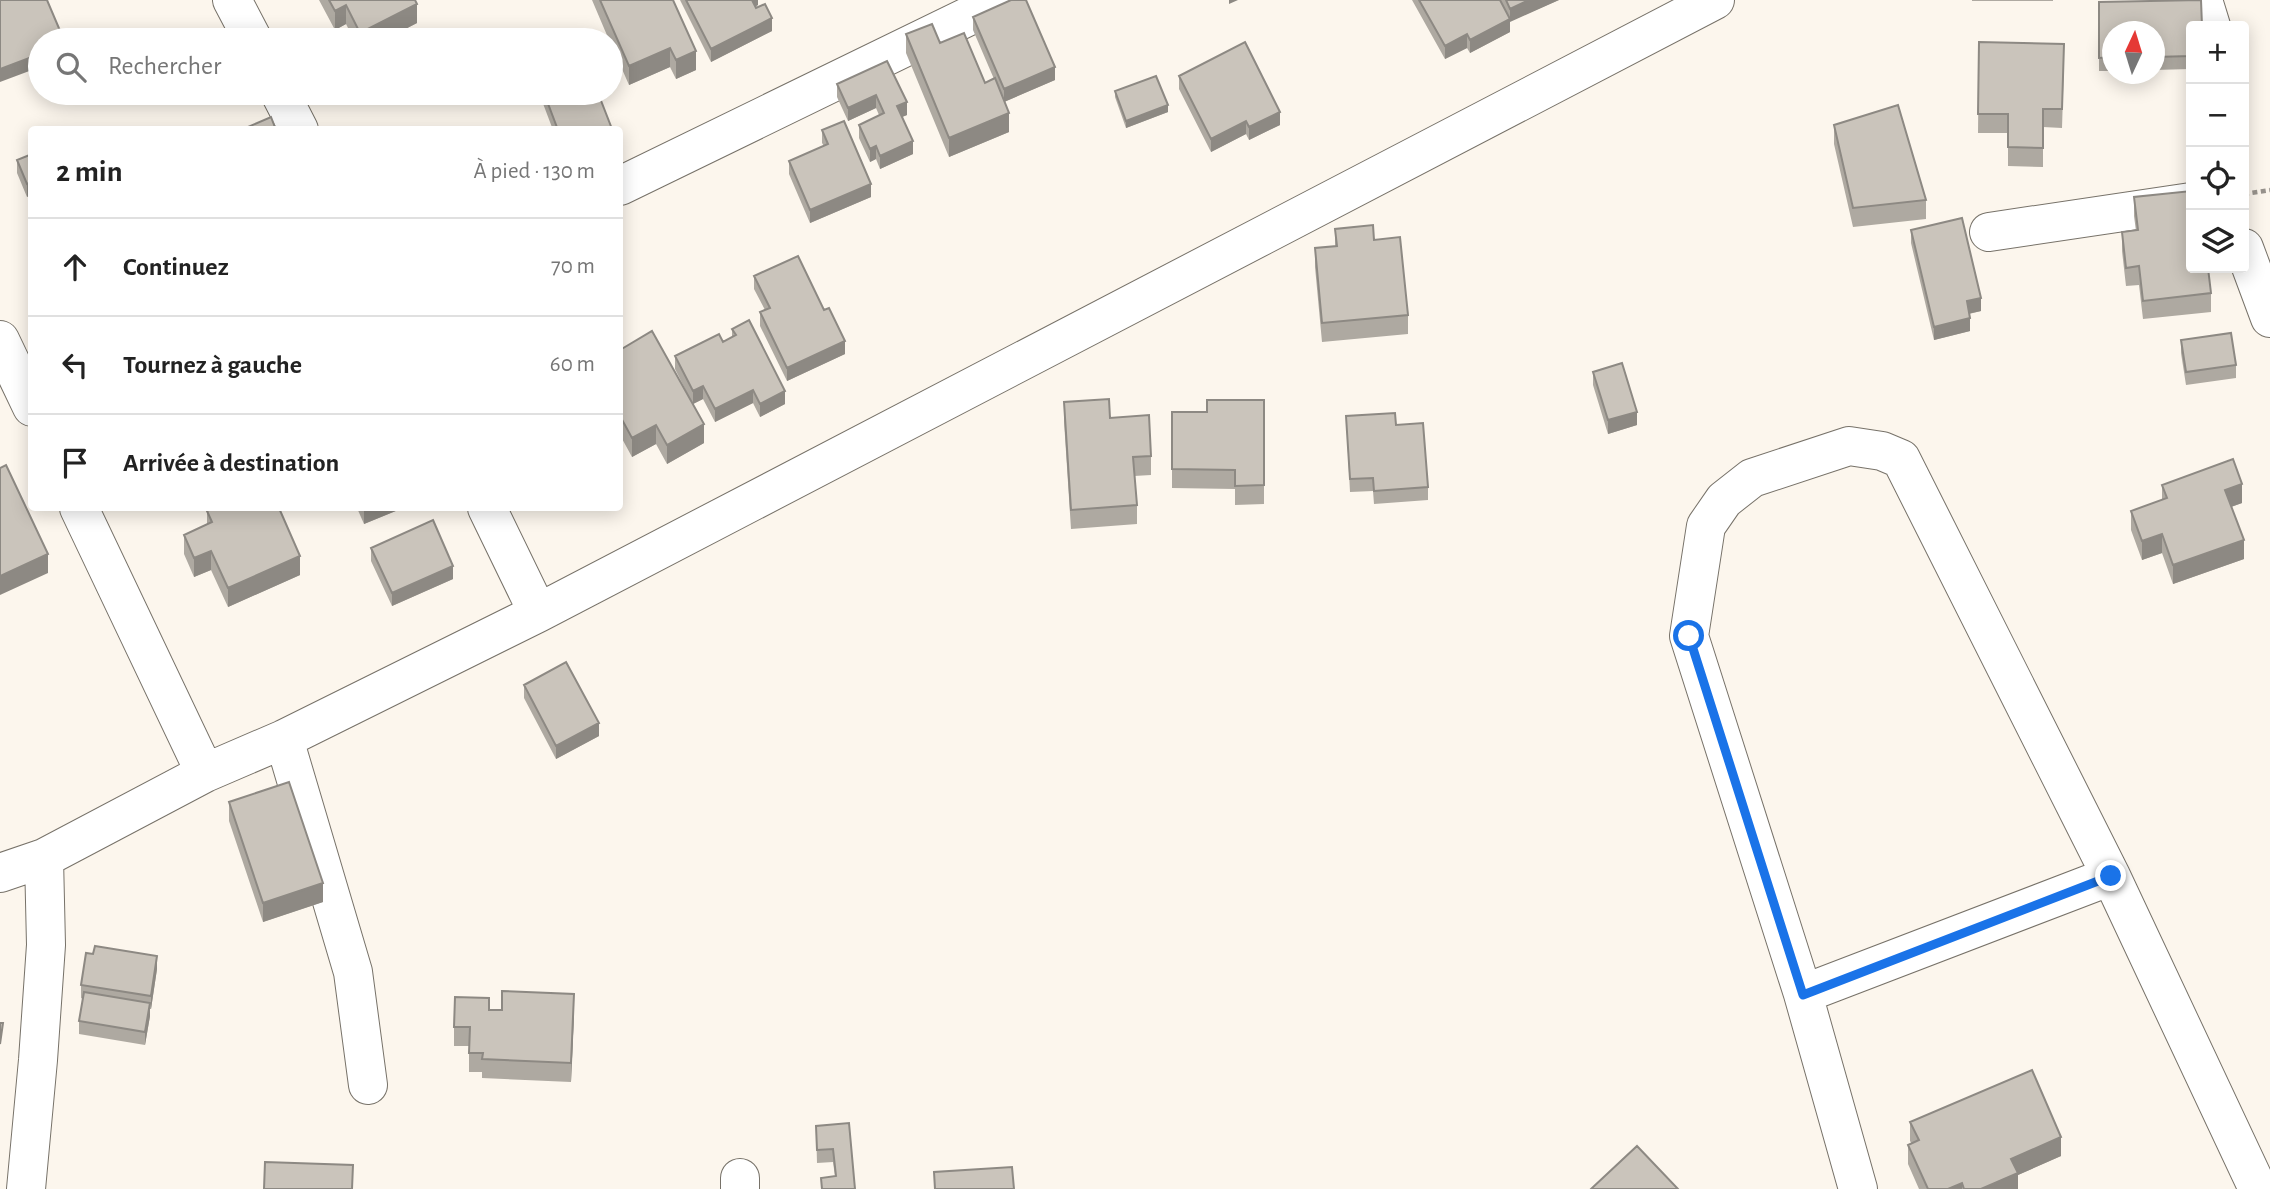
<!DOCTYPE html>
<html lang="fr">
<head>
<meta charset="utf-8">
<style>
	:root { --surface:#fff; --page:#f6f6f6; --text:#222; --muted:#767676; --line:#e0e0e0 }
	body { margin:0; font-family:"Alegreya Sans",sans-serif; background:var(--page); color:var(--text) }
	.controls { position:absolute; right:21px; top:21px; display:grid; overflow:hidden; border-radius:7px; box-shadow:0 4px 18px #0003 }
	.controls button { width:63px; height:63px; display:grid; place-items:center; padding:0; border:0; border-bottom:2px solid var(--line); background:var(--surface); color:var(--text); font:35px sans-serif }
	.compass { position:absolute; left:2102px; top:21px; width:63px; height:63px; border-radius:50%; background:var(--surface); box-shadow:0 4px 18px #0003; rotate:4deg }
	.stop { position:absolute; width:21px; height:21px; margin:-16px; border:5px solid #1a73e8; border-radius:50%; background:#fff }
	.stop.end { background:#1a73e8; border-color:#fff; box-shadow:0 2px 7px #0008 }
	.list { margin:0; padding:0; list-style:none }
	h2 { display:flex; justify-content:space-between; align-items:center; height:91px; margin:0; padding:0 28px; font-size:30px }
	h2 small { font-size:23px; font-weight:400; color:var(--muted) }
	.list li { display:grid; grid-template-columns:46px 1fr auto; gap:21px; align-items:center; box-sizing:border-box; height:98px; padding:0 28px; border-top:2px solid var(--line) }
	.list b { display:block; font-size:26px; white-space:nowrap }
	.list em { font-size:23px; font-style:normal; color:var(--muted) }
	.icon { flex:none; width:38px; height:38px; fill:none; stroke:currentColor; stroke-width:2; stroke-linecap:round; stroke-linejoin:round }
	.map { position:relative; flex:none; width:2270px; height:1189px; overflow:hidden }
	.search { position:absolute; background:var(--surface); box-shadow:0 4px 18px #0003; left:28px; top:28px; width:595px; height:77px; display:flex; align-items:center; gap:18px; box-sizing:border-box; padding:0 24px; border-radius:38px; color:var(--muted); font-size:26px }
	.panel { position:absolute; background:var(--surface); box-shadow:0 4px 18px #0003; left:28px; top:126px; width:595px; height:385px; border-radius:7px }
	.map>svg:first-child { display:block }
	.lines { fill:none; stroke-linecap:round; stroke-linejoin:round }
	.minor-casing { stroke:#777269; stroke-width:40 }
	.path { stroke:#98938d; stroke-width:4.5; stroke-dasharray:5 3.5; stroke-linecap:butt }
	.minor { stroke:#fff; stroke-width:38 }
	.wall { fill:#aea9a1 }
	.shaded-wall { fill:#8d8983 }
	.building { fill:#cac4bb; stroke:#8d8983; stroke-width:2 }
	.route { stroke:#1a73e8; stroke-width:9 }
</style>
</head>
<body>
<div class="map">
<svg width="2270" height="1189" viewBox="0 0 2270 1189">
	<rect width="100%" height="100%" fill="#fcf6ed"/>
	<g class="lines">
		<defs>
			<path id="minor" d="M232,0L253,40
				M2203,0L2211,26
				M280,93L299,130
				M620,186L1002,0
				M1989,232L2191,202
				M2244,248L2270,318
				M0,340L32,407
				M79,508L205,773
				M487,508L538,613
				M284,739L353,972L368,1085
				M0,873L44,858
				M1803,994L2111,876
				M26,1189L38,1060L46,945L44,858L205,773L284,739L538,613L1715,0
				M740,1189V1178
				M1858,1189L1803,994L1689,636L1706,526L1724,500L1752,478L1849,446L1882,451L1901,459L2111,876L2258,1189"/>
		</defs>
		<use href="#minor" class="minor-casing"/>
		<path class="path" d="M2244,194L2270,190"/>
		<use href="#minor" class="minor"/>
	</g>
	<path class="wall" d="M319,0H415L417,23L384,40H354L346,24L335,30Z
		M592,0H673L696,70L676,79L670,67L629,85L611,44V40H609Z
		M680,0H758V5L755,7L772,31L711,62Z
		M1412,0H1500L1504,8L1500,0H1559L1510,21V32L1470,53L1467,48L1445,59Z
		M1972,0H2053V1H1972Z
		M2099,2L2191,26V69L2154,70V32H2112V71H2099Z
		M973,17L1055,80L1004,102L1009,132L949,157L906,53V34L940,43L985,83L994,79L973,30Z
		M1979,42L2064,63L2062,128L2043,127V167L2008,166V133H1978Z
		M887,61L907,115L902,117L913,154L880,169L876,159L870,162L859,138V125L879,115L876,108L848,121L837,97V84Z
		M1179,76L1280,125L1249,140L1246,134L1211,152L1179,89Z
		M1115,91L1168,112L1126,128L1115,97Z
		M539,93H598L612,130H553Z
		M1834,125L1926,200V219L1853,227L1834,144Z
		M822,130L871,197L810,223L789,174V161L824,146L822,143Z
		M32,154L27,197L17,173V160Z
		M2134,197L2211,293V312L2143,319L2139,285L2126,286L2122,251V232L2136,231L2134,216Z
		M1335,229L1374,240L1408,315V334L1322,342L1315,267V248L1335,246Z
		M1911,230L1981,311L1969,314L1970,331L1934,340L1911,243Z
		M754,276L845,354L787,381L760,326V312L765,310L754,289Z
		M732,329L785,404L760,417L753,403L715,422L703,399L693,404L704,443L667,464L656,444L632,457L620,435V350L691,401L675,369V356L723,342L732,337Z
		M2181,340L2236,365V378L2186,385L2181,353Z
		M1593,372L1637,425L1608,434L1593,385Z
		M1264,400V504L1235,505V489L1172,488V412H1207Z
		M1064,402L1110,418L1151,456V475L1134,476L1137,505V524L1071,529L1064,421Z
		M1346,416L1396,425L1428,487V500L1374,504L1373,491L1350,492Z
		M2162,485L2242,503L2231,507L2244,559L2173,584L2162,553L2142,560L2131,530V511L2162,500Z
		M210,508H279L300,575L228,607L211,570L194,577L184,554V535L207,525V511L211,509Z
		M357,508H403L364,524Z
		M371,548L453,579L392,606L371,561Z
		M524,685L599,736L556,759L524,698Z
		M229,802L323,902L263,922L229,821Z
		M157,969L151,1009H150V1016L145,1045L79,1034V1021L83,999L81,998V985Z
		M489,1010L574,1013L571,1082L482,1078V1072H469V1046H454V1027Z
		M1910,1122L2061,1156L2018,1175V1189H1919L1908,1164V1145L1912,1144L1910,1141Z
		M849,1123L855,1189H821V1178L835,1176L833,1162L817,1163L816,1126Z"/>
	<path class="shaded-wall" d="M750,0H758V5L750,9Z
		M1229,0H1238L1229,4Z
		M1529,0H1559L1510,22V9Z
		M417,4V23L384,40H360V33Z
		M346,5V24L335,30V11Z
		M772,18V31L711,62V49Z
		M1510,19V32L1470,53V40Z
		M61,33V40H42Z
		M1467,34V48L1445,59V46Z
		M40,41V67L0,82V69Z
		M670,48V67L629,85V66Z
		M696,51V70L676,79V60Z
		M1055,67V80L1004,102V89Z
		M876,95V108L848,121V108Z
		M907,102V115L897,119V106Z
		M1168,105V112L1126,128V121Z
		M1280,112V125L1249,140V127Z
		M1009,113V132L949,157V138Z
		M1246,121V134L1211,152V139Z
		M913,141V154L880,169V156Z
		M876,146V159L870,162V149Z
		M32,182V195L27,197V184Z
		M871,184V197L810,223V210Z
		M1981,298V311L1967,314V301Z
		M1970,318V331L1934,340V327Z
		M845,341V354L787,381V368Z
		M703,386V399L693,404V391Z
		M753,390V403L715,422V409Z
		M785,391V404L760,417V404Z
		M1637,412V425L1608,434V420Z
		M704,424V443L667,464V445Z
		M656,425V444L632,457V438Z
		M2242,484V503L2225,509V490Z
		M372,508H403L364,524V511Z
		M2162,534V553L2142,560V541Z
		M2244,540V559L2173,584V565Z
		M211,551V570L194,577V558Z
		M48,554V573L0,595V576Z
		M300,556V575L228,607V588Z
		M453,566V579L392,606V593Z
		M599,723V736L556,759V746Z
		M323,883V902L263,922V903Z
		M157,956V969L151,1009V996Z
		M574,994V1013L571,1082V1063Z
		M150,1003V1016L145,1045V1032Z
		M2061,1137V1156L2018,1175V1189H1981L2011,1159Z
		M1962,1183V1189H1948Z"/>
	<path class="building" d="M0,0H47L61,33L39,42L40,46V54L0,69Z
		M329,0H415L417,4L360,33L346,5L335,11Z
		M600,0H673L696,51L676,60L670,48L629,66Z
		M686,0H752L756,8L765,4L772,18L711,49Z
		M1011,0H1026L1055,67L1004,89L973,17Z
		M1419,0H1500L1510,19L1470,40L1467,34L1445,46Z
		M1506,0H1529L1510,9Z
		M2201,0L2202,26H2191V56L2154,57V32H2112V57L2099,58V2Z
		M932,24L940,43L964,33L985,83L995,78L1009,113L949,138L906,34Z
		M1245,42L1280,112L1249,127L1246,121L1211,139L1179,76Z
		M1979,42L2064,44L2062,109H2043V148L2008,147V114H1978Z
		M887,61L907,102L897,106L913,141L880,156L876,146L870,149L859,125L884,113L876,95L848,108L837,84Z
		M1156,76L1168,105L1126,121L1115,91Z
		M544,93H598L612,129L558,130Z
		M1898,105L1926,200L1853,208L1834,125Z
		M271,117L276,130H241Z
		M844,121L871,184L810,210L789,161L828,144L822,130Z
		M32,154V182L27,184L17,160Z
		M2191,191V268H2208L2211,293L2143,301L2139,266L2126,268L2122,232L2138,230L2134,197Z
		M1962,218L1981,298L1967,301L1970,318L1934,327L1911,230Z
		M1373,225L1374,240L1400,237L1408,315L1322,323L1315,248L1337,246L1335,229Z
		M798,256L824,310L829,308L845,341L787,368L760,312L770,308L754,276Z
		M749,320L785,391L760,404L753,390L715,409L703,386L693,391L675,356L719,334L723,342L736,335L732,329Z
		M652,331L704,424L667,445L656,425L632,438L620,416V350Z
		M2231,333L2236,365L2186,372L2181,340Z
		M1622,363L1637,412L1608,420L1593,372Z
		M1109,399L1110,418L1149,415L1151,456L1133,457L1137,505L1071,510L1064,402Z
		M1207,400H1264V485L1235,486V470L1172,469V412H1207Z
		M1395,413L1396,425L1423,423L1428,487L1374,491L1373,478L1350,479L1346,416Z
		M2233,459L2242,484L2225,490L2244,540L2173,565L2162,534L2142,541L2131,511L2167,498L2162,485Z
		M6,465L48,554L0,576V468Z
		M214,508H279L300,556L228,588L211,551L194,558L184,535L212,522L207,511Z
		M433,520L453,566L392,593L371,548Z
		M566,662L599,723L556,746L524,685Z
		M289,782L323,883L263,903L229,802Z
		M95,946L157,956L151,996L81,985L86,953L93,954Z
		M502,991L574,994L571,1063L482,1059L483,1053H469L470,1027H454L455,997L489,998V1010H502Z
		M84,992L150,1003L145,1032L79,1021Z
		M0,1023H3L0,1044Z
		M2032,1070L2061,1137L2011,1159L2018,1173L1981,1189H1964L1962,1183L1948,1189H1928L1908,1145L1919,1140L1910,1122Z
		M849,1123L855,1189H822L821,1178L836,1176L833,1149L817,1150L816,1126Z
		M1637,1146L1678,1189H1591Z
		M265,1162L353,1165L352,1189H264Z
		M1012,1167L1014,1189H935L934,1172Z"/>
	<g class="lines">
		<path class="route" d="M1689,636L1803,995L2111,876"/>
	</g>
</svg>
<div class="controls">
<button>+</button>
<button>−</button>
<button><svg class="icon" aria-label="locate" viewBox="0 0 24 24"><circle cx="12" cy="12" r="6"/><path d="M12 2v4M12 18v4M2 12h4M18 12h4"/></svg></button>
<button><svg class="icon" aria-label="layers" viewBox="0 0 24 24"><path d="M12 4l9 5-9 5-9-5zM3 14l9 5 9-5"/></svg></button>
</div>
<svg class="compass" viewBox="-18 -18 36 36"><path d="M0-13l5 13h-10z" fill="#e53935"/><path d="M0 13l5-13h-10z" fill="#767676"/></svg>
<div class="stop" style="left:1689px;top:636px"></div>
<div class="stop end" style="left:2111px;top:876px"></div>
<div class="search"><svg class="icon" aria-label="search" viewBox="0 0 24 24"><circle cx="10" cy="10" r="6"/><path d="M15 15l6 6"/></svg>Rechercher</div>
<section class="panel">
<h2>2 min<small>À pied · 130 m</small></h2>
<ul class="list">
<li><svg class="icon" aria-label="ahead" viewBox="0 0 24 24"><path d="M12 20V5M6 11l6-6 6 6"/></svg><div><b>Continuez</b></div><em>70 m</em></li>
<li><svg class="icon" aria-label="left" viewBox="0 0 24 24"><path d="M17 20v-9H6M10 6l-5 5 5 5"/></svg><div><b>Tournez à gauche</b></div><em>60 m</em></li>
<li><svg class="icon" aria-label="arrive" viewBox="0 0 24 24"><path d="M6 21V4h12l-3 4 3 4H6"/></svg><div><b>Arrivée à destination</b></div></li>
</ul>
</section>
</div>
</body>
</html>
